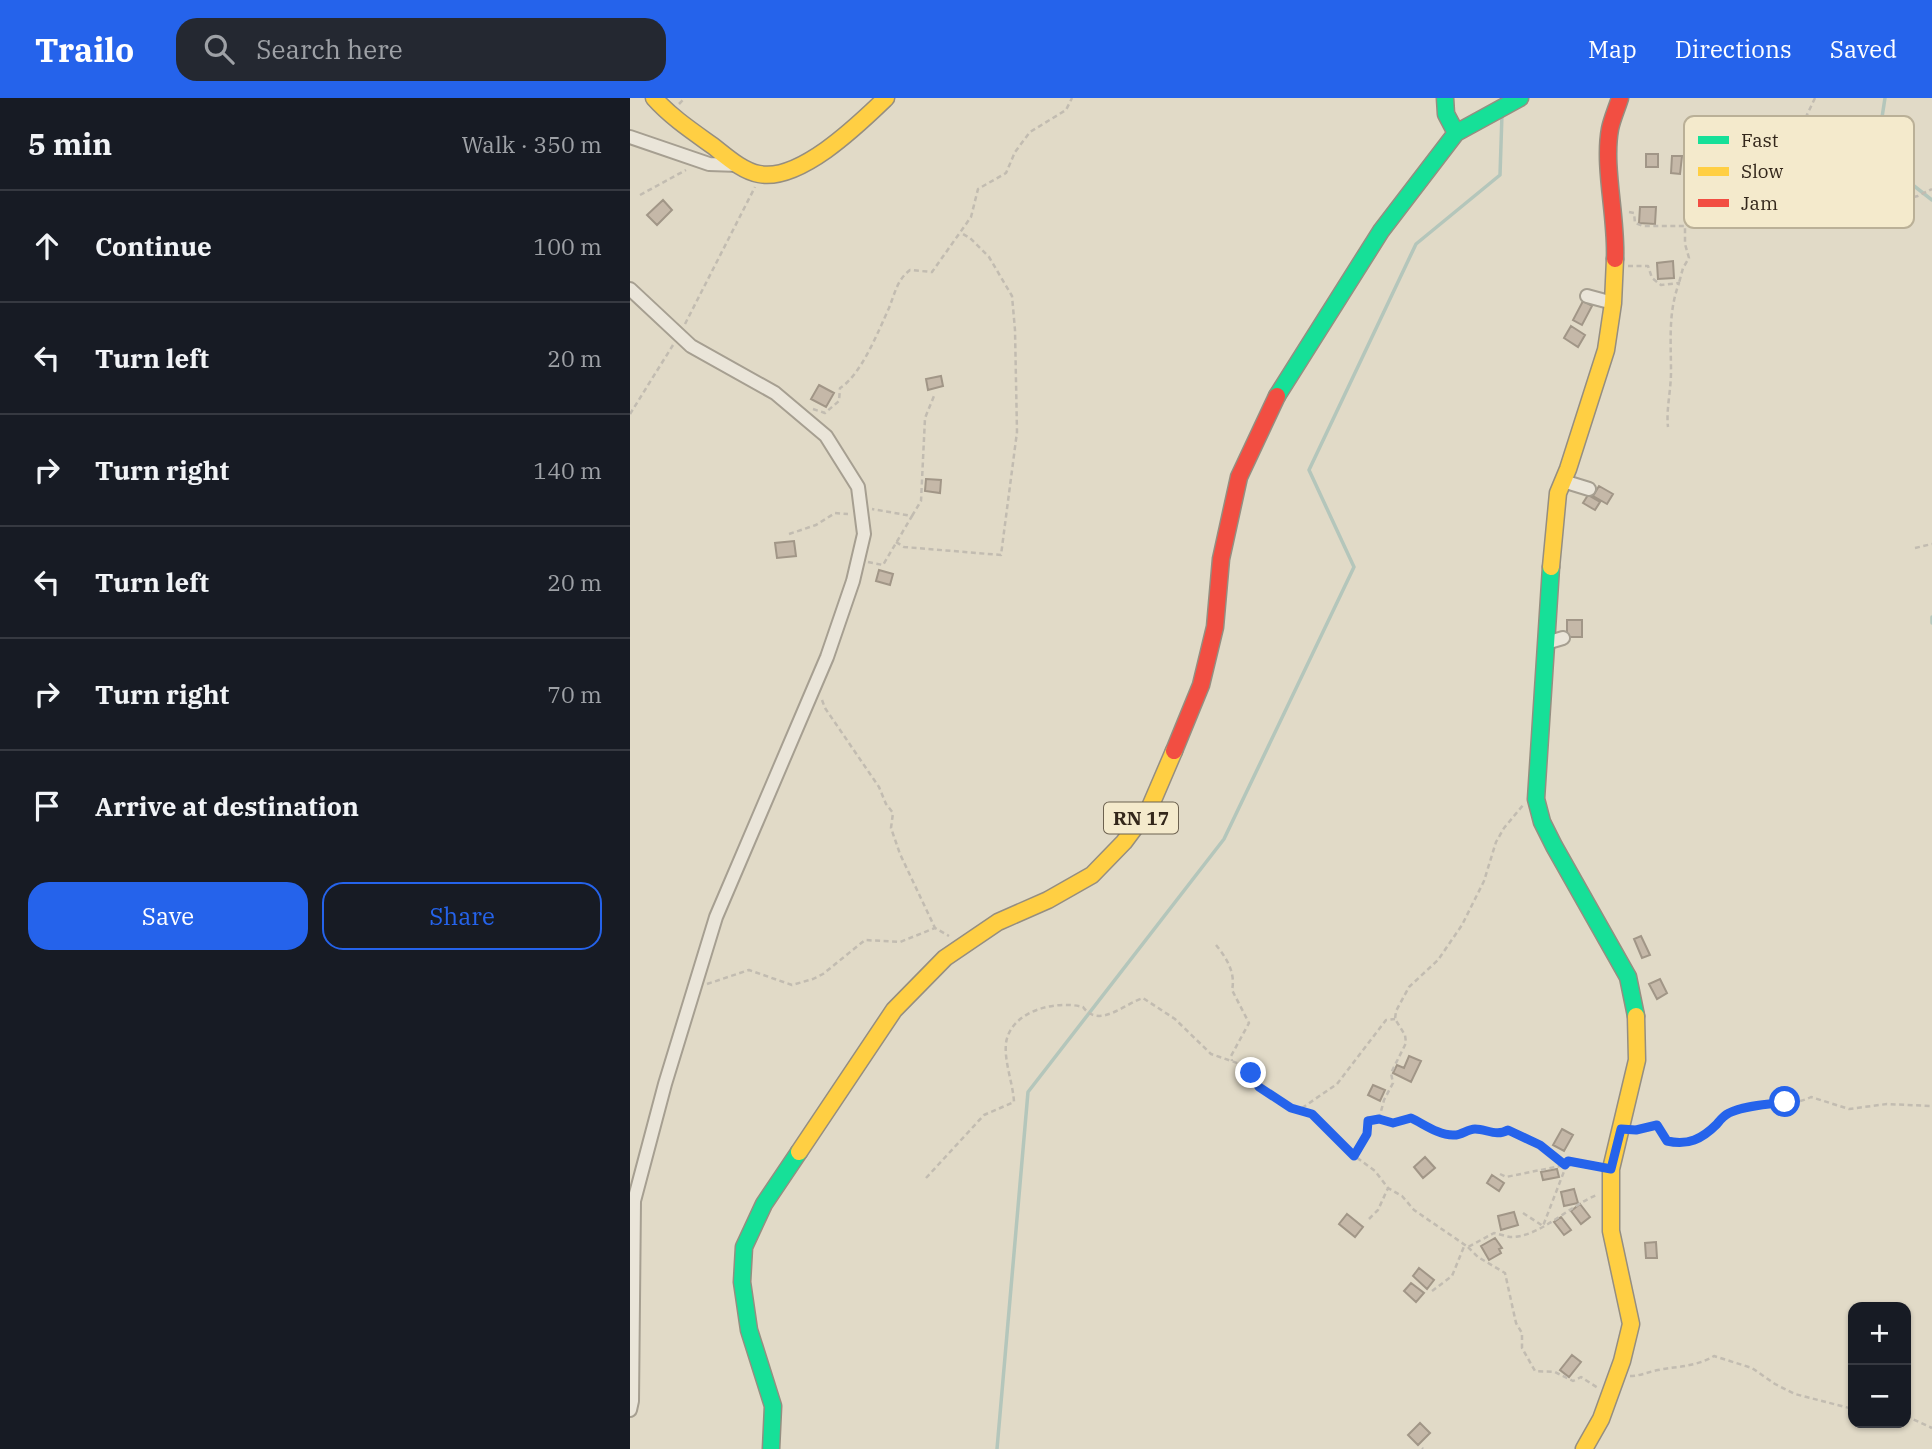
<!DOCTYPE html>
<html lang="en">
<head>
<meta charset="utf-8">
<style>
	:root { --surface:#171b24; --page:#242831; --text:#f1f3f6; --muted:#9ea1a6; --line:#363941; --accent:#2563eb }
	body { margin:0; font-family:"IBM Plex Serif",serif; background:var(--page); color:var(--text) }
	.controls { position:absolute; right:21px; bottom:21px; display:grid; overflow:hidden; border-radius:14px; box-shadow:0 2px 5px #0004 }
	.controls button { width:63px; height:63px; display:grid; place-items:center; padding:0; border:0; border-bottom:2px solid var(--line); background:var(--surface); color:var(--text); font:35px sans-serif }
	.stop { position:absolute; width:21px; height:21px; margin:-16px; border:5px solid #2563eb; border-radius:50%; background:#fff }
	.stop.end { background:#2563eb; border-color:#fff; box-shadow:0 2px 7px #0008 }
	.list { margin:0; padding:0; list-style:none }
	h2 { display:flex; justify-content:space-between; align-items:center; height:91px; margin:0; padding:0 28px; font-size:30px }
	h2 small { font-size:23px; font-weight:400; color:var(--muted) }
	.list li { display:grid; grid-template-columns:46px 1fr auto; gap:21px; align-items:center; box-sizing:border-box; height:112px; padding:0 28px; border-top:2px solid var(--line) }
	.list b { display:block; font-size:26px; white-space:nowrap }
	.list em { font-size:23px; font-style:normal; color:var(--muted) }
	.actions { display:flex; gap:14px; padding:21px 28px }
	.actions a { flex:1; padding:16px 0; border:2px solid var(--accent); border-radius:21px; text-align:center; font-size:24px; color:var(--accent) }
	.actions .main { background:var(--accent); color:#fff }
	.icon { flex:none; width:38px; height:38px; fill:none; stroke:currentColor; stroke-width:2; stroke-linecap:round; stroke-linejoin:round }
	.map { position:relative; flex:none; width:1302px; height:1351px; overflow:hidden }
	header { display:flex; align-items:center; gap:42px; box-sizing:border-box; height:98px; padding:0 35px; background:var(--accent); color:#fff }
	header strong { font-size:33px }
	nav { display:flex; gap:38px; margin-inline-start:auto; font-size:24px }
	.search { width:490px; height:63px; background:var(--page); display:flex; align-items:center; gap:18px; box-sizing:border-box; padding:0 24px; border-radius:21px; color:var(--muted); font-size:26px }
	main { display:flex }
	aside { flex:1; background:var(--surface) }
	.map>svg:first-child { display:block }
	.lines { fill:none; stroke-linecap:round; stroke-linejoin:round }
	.stream { stroke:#b4c6bb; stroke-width:3.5 }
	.building { fill:#c5b8a8; stroke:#a19687; stroke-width:2 }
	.street-casing { stroke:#a69f91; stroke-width:16 }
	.fast-casing { stroke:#958e81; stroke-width:19 }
	.slow-casing { stroke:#958e81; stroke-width:19 }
	.jam-casing { stroke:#958e81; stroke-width:19 }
	.path { stroke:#c2bcb1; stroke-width:2.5; stroke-dasharray:5 3.5; stroke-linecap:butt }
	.street { stroke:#eae5d9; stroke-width:12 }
	.fast { stroke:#16e098; stroke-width:16 }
	.slow { stroke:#ffcf43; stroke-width:16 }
	.jam { stroke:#f24e42; stroke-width:16 }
	.route { stroke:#2563eb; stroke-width:9 }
	.labels { text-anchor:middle; stroke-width:6; stroke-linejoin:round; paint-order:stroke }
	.shield { fill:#f4eacc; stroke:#6d6250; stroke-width:2 }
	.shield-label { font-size:19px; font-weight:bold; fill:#33271b }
	.key { fill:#f4eacc; stroke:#bab097; stroke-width:2 }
	.key-label { font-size:19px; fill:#33271b }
</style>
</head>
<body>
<header>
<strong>Trailo</strong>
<div class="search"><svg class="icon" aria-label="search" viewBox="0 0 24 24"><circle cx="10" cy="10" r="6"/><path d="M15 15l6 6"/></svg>Search here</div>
<nav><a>Map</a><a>Directions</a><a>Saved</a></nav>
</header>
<main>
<aside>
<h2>5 min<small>Walk · 350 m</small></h2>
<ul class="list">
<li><svg class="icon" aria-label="ahead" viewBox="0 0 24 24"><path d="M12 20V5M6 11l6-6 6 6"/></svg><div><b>Continue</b></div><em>100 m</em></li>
<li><svg class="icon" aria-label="left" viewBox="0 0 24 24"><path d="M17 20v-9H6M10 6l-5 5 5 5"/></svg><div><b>Turn left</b></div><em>20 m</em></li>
<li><svg class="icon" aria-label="right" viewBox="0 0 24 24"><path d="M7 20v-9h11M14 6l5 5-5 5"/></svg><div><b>Turn right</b></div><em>140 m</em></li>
<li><svg class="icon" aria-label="left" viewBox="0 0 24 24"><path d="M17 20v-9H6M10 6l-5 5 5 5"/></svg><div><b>Turn left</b></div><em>20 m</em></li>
<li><svg class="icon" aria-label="right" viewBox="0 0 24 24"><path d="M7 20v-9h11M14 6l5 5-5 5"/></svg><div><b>Turn right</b></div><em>70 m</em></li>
<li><svg class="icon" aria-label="arrive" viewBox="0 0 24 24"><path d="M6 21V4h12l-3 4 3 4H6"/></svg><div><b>Arrive at destination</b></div></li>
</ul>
<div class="actions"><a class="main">Save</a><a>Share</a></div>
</aside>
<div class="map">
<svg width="1302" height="1351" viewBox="0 0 1302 1351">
	<rect width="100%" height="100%" fill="#e1dac7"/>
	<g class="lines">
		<path class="stream" d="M1255,0L1246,58L1302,102
			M1302,519V525
			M367,1351L398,994L594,741L724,469L679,372L786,146L870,77L872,16"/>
	</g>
	<path class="building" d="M1016,56H1028V69H1016Z
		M1042,58H1052L1050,76L1041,75Z
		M33,102L42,112L27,127L17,117Z
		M1010,109H1026L1025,126L1009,125Z
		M1043,163L1044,180L1028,181L1027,165Z
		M953,203L962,208L952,227L943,222Z
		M941,228L955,237L948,249L934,240Z
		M311,278L313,288L298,292L296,281Z
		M189,287L204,295L196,309L181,301Z
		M296,381L311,382L310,395L295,393Z
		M969,388L983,396L977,406L963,398Z
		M958,397L970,404L965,412L953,405Z
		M164,443L166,458L147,460L145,445Z
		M249,472L263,476L260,487L246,483Z
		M937,522H952V539H937Z
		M1011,838L1020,857L1012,860L1004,841Z
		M1030,881L1037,895L1027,901L1019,886Z
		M779,958L791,963L781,984L763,975L767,967L774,970Z
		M743,987L755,992L750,1003L738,997Z
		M932,1031L943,1037L934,1053L923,1047Z
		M795,1059L805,1070L793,1080L784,1069Z
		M927,1071L929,1079L913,1082L911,1074Z
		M862,1077L874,1085L869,1093L857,1085Z
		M944,1091L948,1105L934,1108L931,1094Z
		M950,1106L960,1119L951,1126L941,1113Z
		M884,1114L888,1127L871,1132L868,1118Z
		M717,1116L733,1129L725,1139L709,1126Z
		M931,1119L941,1132L934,1137L924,1124Z
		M865,1140L872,1150L869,1151L871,1155L859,1162L851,1148Z
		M1026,1144L1027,1160H1016L1015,1145Z
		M789,1170L804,1182L797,1191L783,1178Z
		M781,1185L794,1195L786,1204L774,1193Z
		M942,1257L951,1264L939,1279L930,1272Z
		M790,1325L800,1335L788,1347L778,1337Z"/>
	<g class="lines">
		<defs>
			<path id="street" d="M0,39L79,66L109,67
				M0,191L61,248L145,295L196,338L228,389L234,436L223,483L197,559L86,819L35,986L4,1103L2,1303L0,1312
				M957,198L983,205
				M933,383L959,391
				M916,545L933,540"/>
			<path id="fast" d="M815,0L816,16L826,35
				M647,298L751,133L826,35L890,0
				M921,469L906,701L912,724L924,748L998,879L1006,918
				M141,1351L143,1308L119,1232L112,1184L114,1149L134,1106L169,1054"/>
			<path id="slow" d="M24,0C41,19 62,33 83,48C96,58 112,73 129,76C170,84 229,26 256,0
				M921,469L928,395L938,371L976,252L983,205L985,161
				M169,1054L264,912L315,860L368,824L418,802L462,777L494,744L520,709L544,653
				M954,1351L971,1321L992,1263L1001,1226L981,1133V1071L1007,962L1006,918"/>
			<path id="jam" d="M985,161C987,120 973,69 980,31C982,21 987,10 990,0
				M544,653L571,587L585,529L591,461L609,379L647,298"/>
		</defs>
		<use href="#street" class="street-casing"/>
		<use href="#fast" class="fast-casing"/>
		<use href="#slow" class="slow-casing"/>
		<use href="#jam" class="jam-casing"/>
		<path class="path" d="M1185,0L1174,23L1196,58L1220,107L1232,111L1288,98L1302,91
			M49,6L55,0
			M10,97L56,72
			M999,114L1004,115L1005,125L1013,128H1055V146L1059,160L1053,170L1049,185
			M998,168H1018L1022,180L1031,187L1049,185C1038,215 1041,243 1041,274C1041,293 1036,311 1038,329
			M55,226L125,89
			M183,311L195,315L209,303L210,290C231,277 248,234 259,210C265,195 267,182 280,172L302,174L341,119L348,91L376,75L385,54L400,34L436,12L442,0
			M0,316L43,247
			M282,418L291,403L295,320L304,298
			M159,436L186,427L205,415L218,416
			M266,444L274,449L371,457L387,334L385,232L382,198L359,159L340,140L331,135
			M1285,450L1302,446
			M238,464L253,467L282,418L242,411
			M192,602L195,610L249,689L256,706L263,715L261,730L270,756L305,830
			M586,847C596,859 606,875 602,892L619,925L601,958L602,963
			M77,886L119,872L162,887L183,881L193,876L235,842L270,844L305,830L319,838
			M672,1010L707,986L756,922L765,921
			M749,1021L754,1002L763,985L761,975L776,945L775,937L765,921L766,913L779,889L808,862L832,827L854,783L866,744L874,730L894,706
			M738,1023L749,1021L763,1025L781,1019C795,1026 813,1041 829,1037C835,1035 839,1031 845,1031C857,1031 867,1039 878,1032L910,1047L935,1067
			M1004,1032L1027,1027L1037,1043C1079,1053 1077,1021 1107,1012C1130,1004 1159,1010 1181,999L1219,1011L1257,1006L1302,1008
			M724,1058L737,1036L738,1018
			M870,1076L876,1079L935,1067
			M296,1080L354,1017L384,1004C383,985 374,964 376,945C381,912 427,902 453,909C469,931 494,906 513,900L545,921L581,956L610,966L621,975L629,990L661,1010L682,1016L722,1056L745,1073L758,1090L772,1098L784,1112L838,1149L864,1135C869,1136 875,1138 880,1139C909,1140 940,1107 967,1097
			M893,1115L913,1128L938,1063L967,1068
			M739,1121L748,1112L758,1090
			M838,1149L848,1159L875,1175L886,1225L892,1235V1250L905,1273L925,1274L943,1283L951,1279L968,1290
			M802,1193L822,1178L835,1146
			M1000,1278C1010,1278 1018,1274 1028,1272C1048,1268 1066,1269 1084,1258L1122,1270L1145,1286L1165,1296L1223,1311
			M1276,1318L1302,1330
			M792,1350L793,1351"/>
		<use href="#street" class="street"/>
		<use href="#fast" class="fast"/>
		<use href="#slow" class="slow"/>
		<use href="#jam" class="jam"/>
	</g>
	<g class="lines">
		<path class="route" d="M621,975L629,989L661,1010L682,1016L724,1058L737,1036L738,1023L749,1021L763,1025L781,1020C794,1026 808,1037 823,1037C831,1038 837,1031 845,1031C857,1031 866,1039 878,1032L910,1047L935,1067L938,1063L981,1071L991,1031L1006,1032L1027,1027L1037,1043C1058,1048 1072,1041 1087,1026C1091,1021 1093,1018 1099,1015C1116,1007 1137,1007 1155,1004"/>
	</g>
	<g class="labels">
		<rect class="shield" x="474" y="704.5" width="74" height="31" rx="5"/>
		<g class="shield-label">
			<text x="511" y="727">RN 17</text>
		</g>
	</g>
	<rect x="1054" y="18" width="230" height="112" rx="10" class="key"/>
	<rect x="1068" y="38" width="31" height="8" fill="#16e098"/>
	<rect x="1068" y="69" width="31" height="9" fill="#ffcf43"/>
	<rect x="1068" y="101" width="31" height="8" fill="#f24e42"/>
	<g class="key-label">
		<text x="1111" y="49">Fast</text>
		<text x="1111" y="80">Slow</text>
		<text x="1111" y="112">Jam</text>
	</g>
</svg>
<div class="controls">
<button>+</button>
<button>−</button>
</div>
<div class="stop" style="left:1155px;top:1004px"></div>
<div class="stop end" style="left:621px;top:975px"></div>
</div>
</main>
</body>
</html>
